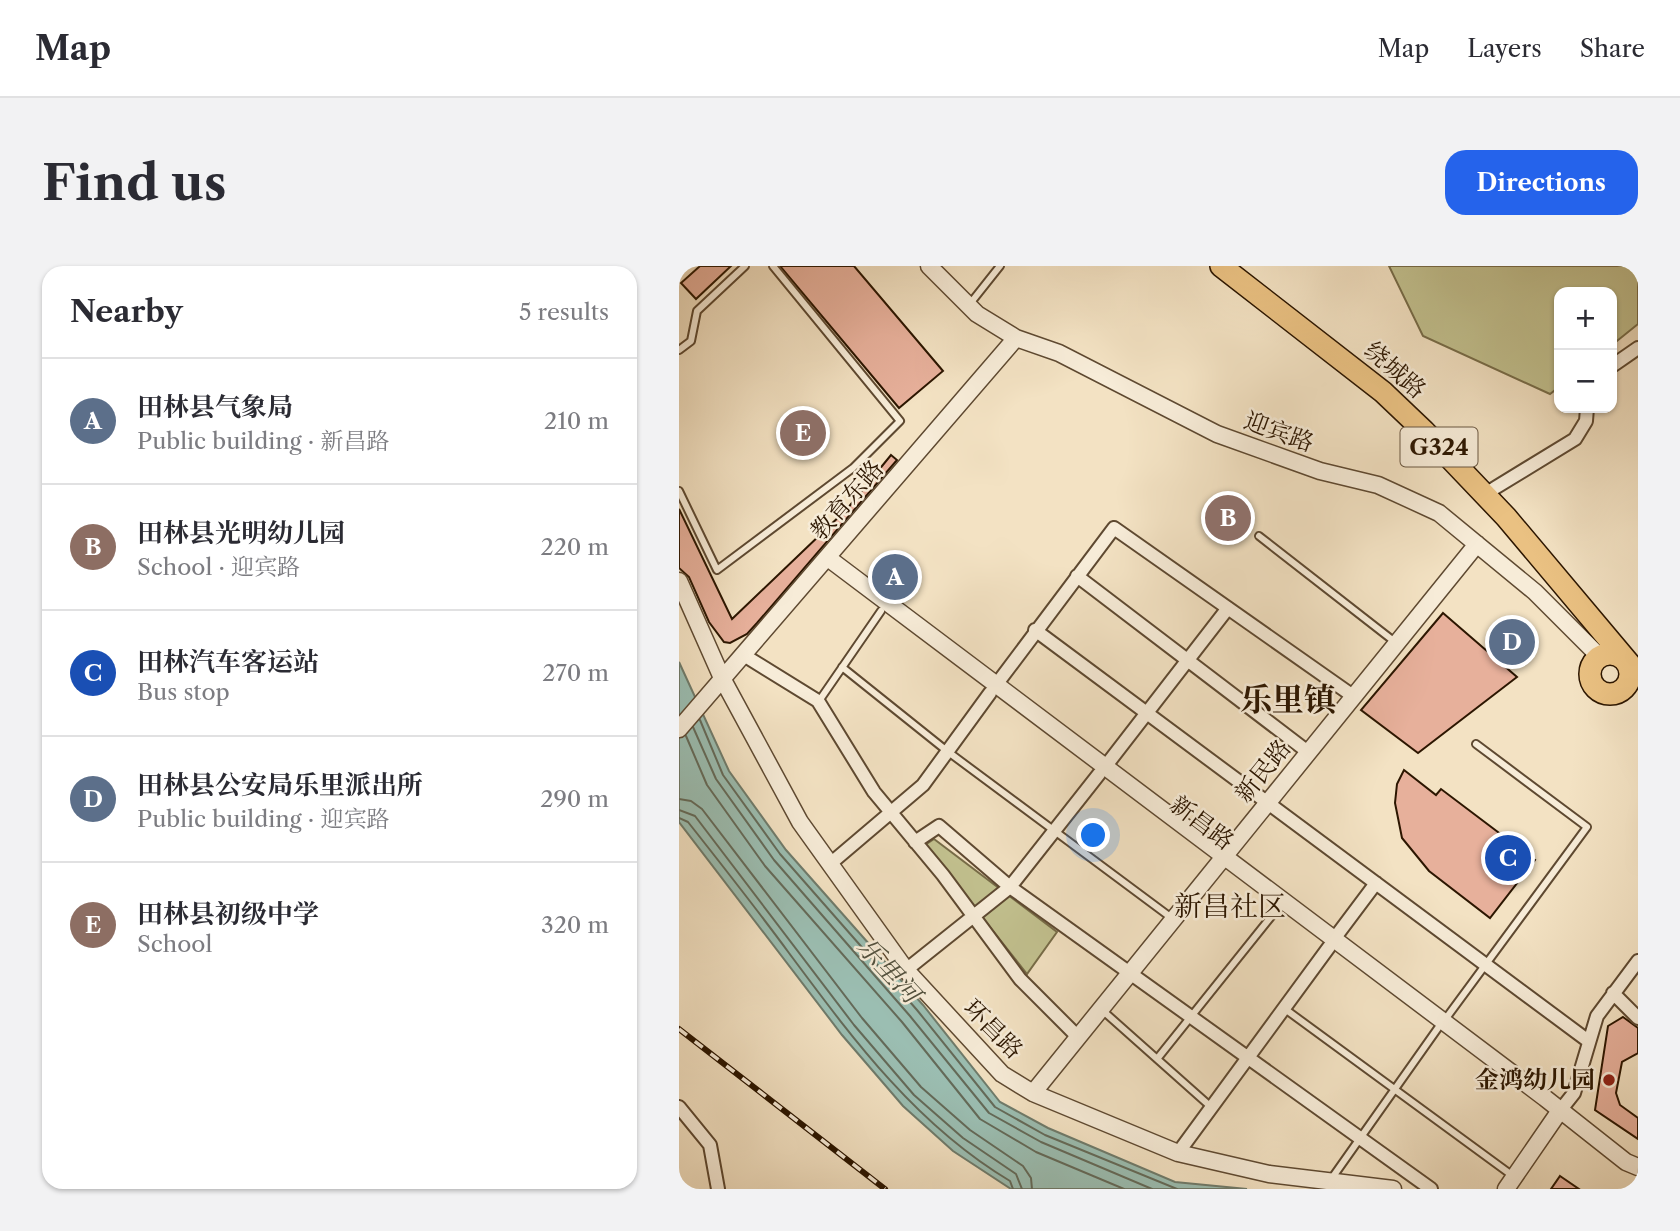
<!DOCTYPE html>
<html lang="en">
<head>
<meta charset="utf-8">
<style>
	:root { --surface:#fff; --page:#f2f2f3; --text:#2b2b33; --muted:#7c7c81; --line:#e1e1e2; --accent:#2563eb }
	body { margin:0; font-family:"Libre Caslon Text","Noto Serif SC",serif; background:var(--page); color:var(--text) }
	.controls { position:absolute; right:21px; top:21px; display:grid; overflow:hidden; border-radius:14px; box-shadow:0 2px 5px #0004 }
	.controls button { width:63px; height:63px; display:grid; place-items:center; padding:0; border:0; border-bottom:2px solid var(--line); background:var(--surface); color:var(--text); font:35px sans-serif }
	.you { position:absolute; left:415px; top:570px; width:24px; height:24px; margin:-18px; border:5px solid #fff; border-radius:50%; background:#1a73e8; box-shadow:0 0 0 10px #1a73e833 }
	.badge { display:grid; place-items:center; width:46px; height:46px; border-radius:50%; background:var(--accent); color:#fff; font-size:23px; font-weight:700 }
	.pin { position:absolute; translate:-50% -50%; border:4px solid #fff; box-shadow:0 2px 7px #0006 }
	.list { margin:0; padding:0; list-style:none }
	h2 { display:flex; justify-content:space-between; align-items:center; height:91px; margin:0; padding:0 28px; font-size:30px }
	h2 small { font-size:23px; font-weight:400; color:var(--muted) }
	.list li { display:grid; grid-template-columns:46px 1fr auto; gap:21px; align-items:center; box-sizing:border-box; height:126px; padding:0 28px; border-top:2px solid var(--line) }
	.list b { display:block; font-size:26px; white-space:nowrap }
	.list p { margin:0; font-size:23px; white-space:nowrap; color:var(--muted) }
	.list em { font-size:23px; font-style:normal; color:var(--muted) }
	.map { position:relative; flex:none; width:959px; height:923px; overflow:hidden; border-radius:21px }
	header { display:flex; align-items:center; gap:42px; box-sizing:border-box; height:98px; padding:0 35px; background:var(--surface); border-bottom:2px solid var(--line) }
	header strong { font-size:33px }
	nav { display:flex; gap:38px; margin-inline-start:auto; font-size:24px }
	.intro { display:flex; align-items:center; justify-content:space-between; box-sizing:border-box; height:168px; padding:0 42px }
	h1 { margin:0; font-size:49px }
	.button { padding:18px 32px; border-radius:21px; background:var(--accent); color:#fff; font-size:24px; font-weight:700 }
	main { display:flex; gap:42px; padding:0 42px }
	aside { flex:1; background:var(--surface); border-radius:21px; box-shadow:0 2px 5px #0004 }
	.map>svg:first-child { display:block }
	.green { fill:#c2c18f; stroke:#776c48; stroke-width:2 }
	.water { fill:#9bbeb2; stroke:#6f7b6b; stroke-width:2 }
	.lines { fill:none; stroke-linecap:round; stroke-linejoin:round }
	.shore { stroke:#646a59; stroke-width:2 }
	.building { fill:#e7b09b; stroke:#2c1600; stroke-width:2 }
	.service-casing { stroke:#5e4931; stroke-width:10 }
	.minor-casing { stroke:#5e4931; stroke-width:16 }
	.tertiary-casing { stroke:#5e4931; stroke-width:19 }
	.trunk-casing { stroke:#2c1600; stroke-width:24 }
	.service { stroke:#f7ecd8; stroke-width:6 }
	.minor { stroke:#f7ecd8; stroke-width:12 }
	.tertiary { stroke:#f7ecd8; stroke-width:16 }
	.trunk { stroke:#eac182; stroke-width:21 }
	.rail-casing { stroke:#2c1600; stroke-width:6 }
	.rail { stroke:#f7ecd8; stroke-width:3.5; stroke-dasharray:10; stroke-linecap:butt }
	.poi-dot { fill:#8f2418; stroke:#f7ecd8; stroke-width:2.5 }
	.labels { text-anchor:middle; stroke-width:5; stroke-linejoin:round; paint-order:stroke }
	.shield { fill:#f7ecd8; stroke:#695641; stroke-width:2 }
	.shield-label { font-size:23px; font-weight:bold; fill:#2c1600 }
	.street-label { font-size:24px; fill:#2c1600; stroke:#f7ecd8 }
	.poi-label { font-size:24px; font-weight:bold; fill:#2c1600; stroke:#f7ecd8; text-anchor:end }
	.water-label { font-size:26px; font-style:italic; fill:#53513e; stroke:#f7ecd8 }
	.quarter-label { font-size:28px; fill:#2c1600; stroke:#f7ecd8 }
	.district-label { font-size:32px; font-weight:bold; fill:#2c1600; stroke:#f7ecd8 }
</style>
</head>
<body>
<header>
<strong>Map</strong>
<nav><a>Map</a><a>Layers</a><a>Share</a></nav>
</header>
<div class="intro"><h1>Find us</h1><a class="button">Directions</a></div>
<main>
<aside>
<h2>Nearby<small>5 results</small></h2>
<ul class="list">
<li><span class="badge" style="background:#5c6f8a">A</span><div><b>田林县气象局</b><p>Public building · 新昌路</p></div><em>210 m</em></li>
<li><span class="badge" style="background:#8d6e63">B</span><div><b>田林县光明幼儿园</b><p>School · 迎宾路</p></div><em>220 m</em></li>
<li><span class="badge" style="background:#1a4fb4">C</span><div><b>田林汽车客运站</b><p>Bus stop</p></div><em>270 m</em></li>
<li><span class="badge" style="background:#5c6f8a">D</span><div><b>田林县公安局乐里派出所</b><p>Public building · 迎宾路</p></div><em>290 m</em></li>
<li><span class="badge" style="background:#8d6e63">E</span><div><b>田林县初级中学</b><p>School</p></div><em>320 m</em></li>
</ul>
</aside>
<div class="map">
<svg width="959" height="923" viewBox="0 0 959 923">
	<rect width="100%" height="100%" fill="#f3e2c3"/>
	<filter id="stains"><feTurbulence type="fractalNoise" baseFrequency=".00286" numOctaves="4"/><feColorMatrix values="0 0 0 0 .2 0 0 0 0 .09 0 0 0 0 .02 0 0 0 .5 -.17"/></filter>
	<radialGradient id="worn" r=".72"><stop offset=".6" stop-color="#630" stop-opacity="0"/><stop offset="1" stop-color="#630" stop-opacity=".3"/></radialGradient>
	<path class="green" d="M710,0H959V58L933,79V26H880V121L871,128L744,70Z
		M255,573L378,666L348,708L246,579Z"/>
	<path class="water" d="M0,396L50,505L107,584L244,739L321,836L369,862L496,916L568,923H332L274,885L224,840L163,769L0,556Z"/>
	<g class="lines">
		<path class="shore" d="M21,454L44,509L101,588L238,744L316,841L366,869L498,923
			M14,461L37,513L95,594L231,750L310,847L362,876L473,923
			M7,470L28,519L86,600L223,756L301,853L357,886L445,923
			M0,533L12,535L23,543L183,752L242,821L291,864L344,900L352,912L353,923
			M0,544L16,550L175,759L235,829L284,872L337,908L343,923
			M0,552L9,556C43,599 77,642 110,687C174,773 237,859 331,915L334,923"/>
	</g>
	<path class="building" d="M21,0H52L17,33L2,17Z
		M101,0H175L264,105L220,142Z
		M212,189L218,194L78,357L68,368L51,377L45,376L30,356L10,311L0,302V243L53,353L168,243Z
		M764,347L838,411L739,487L682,444Z
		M725,504L757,529L762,523L856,594L811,652L750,605L723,572L716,537L718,518Z
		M944,751L959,762V787L943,796L937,827L941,839L959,852V873L916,844L929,760Z
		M881,910L900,923H872Z"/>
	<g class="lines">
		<defs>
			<path id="service" d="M290,39L321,0
				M0,84L12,75L18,45L66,0
				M0,225L38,304L174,202L221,155L94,0
				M580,270L716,376
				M163,401L268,485L494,653
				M140,435L202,345
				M606,743L834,910
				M423,744L531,840
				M765,755L908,561L797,478
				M478,793L599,642
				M653,912L759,762"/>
			<path id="minor" d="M933,100L959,82
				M806,228L896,173L907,155L908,142
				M398,310L629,486
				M356,364L908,774
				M63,388L139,435L195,526L264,609L341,713L398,770
				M317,419L435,262L674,430
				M426,501L549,342
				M236,576L260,560L331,621L752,923
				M151,598L244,519L311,427
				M655,673L697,617
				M227,704L331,621L420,508
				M934,727L959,752
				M0,841L31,879L39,923
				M880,846L895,827L918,750L959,695
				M499,887L650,681"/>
			<path id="tertiary" d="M250,0L298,48L337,72L380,87L538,168L641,205L699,219L760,247L856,326L921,391
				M149,292L866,832L947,896L959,901
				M0,315L43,412L121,556L227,704L323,808L354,827L499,887L590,908L714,923
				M0,463L337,72
				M354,827L798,278
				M827,923L880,846"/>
			<path id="trunk" d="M542,0L704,126L745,165L827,251L959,408
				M911 408a20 20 0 1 1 40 0a20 20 0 1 1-40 0Z"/>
		</defs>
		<use href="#service" class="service-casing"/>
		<use href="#minor" class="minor-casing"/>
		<use href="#tertiary" class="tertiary-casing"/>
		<use href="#trunk" class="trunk-casing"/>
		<use href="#service" class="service"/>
		<use href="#minor" class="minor"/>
		<use href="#tertiary" class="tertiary"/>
		<use href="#trunk" class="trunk"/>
		<defs>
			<path id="rail" d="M0,763L206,923"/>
		</defs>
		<use href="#rail" class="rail-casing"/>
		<use href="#rail" class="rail"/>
	</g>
	<circle class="poi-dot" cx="930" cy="814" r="7"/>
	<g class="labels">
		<rect class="shield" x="721.5" y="161.5" width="77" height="39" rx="5"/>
		<g class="shield-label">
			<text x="760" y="189">G324</text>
		</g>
		<g class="street-label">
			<text transform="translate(716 104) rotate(41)" y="8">绕城路</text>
			<text transform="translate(600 166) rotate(20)" y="8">迎宾路</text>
			<text transform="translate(168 234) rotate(-49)" y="8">教育东路</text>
			<text transform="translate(584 505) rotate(-51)" y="8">新民路</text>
			<text transform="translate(523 557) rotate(37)" y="8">新昌路</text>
			<text transform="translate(314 763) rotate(45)" y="8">环昌路</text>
		</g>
		<g class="poi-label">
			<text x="916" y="822">金鸿幼儿园</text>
		</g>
		<g class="water-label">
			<text transform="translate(210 704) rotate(47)" y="9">乐里河</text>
		</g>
		<g class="quarter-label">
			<text x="551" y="650">新昌社区</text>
		</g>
		<g class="district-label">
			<text x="609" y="445">乐里镇</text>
		</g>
	</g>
	<rect width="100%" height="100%" filter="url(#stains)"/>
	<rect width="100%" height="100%" fill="url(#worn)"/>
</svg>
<div class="controls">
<button>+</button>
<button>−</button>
</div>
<div class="you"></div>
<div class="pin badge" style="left:216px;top:311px;background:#5c6f8a">A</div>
<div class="pin badge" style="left:549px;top:252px;background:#8d6e63">B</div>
<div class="pin badge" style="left:829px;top:592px;background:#1a4fb4">C</div>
<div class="pin badge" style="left:833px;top:376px;background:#5c6f8a">D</div>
<div class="pin badge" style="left:124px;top:167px;background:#8d6e63">E</div>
</div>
</main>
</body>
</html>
